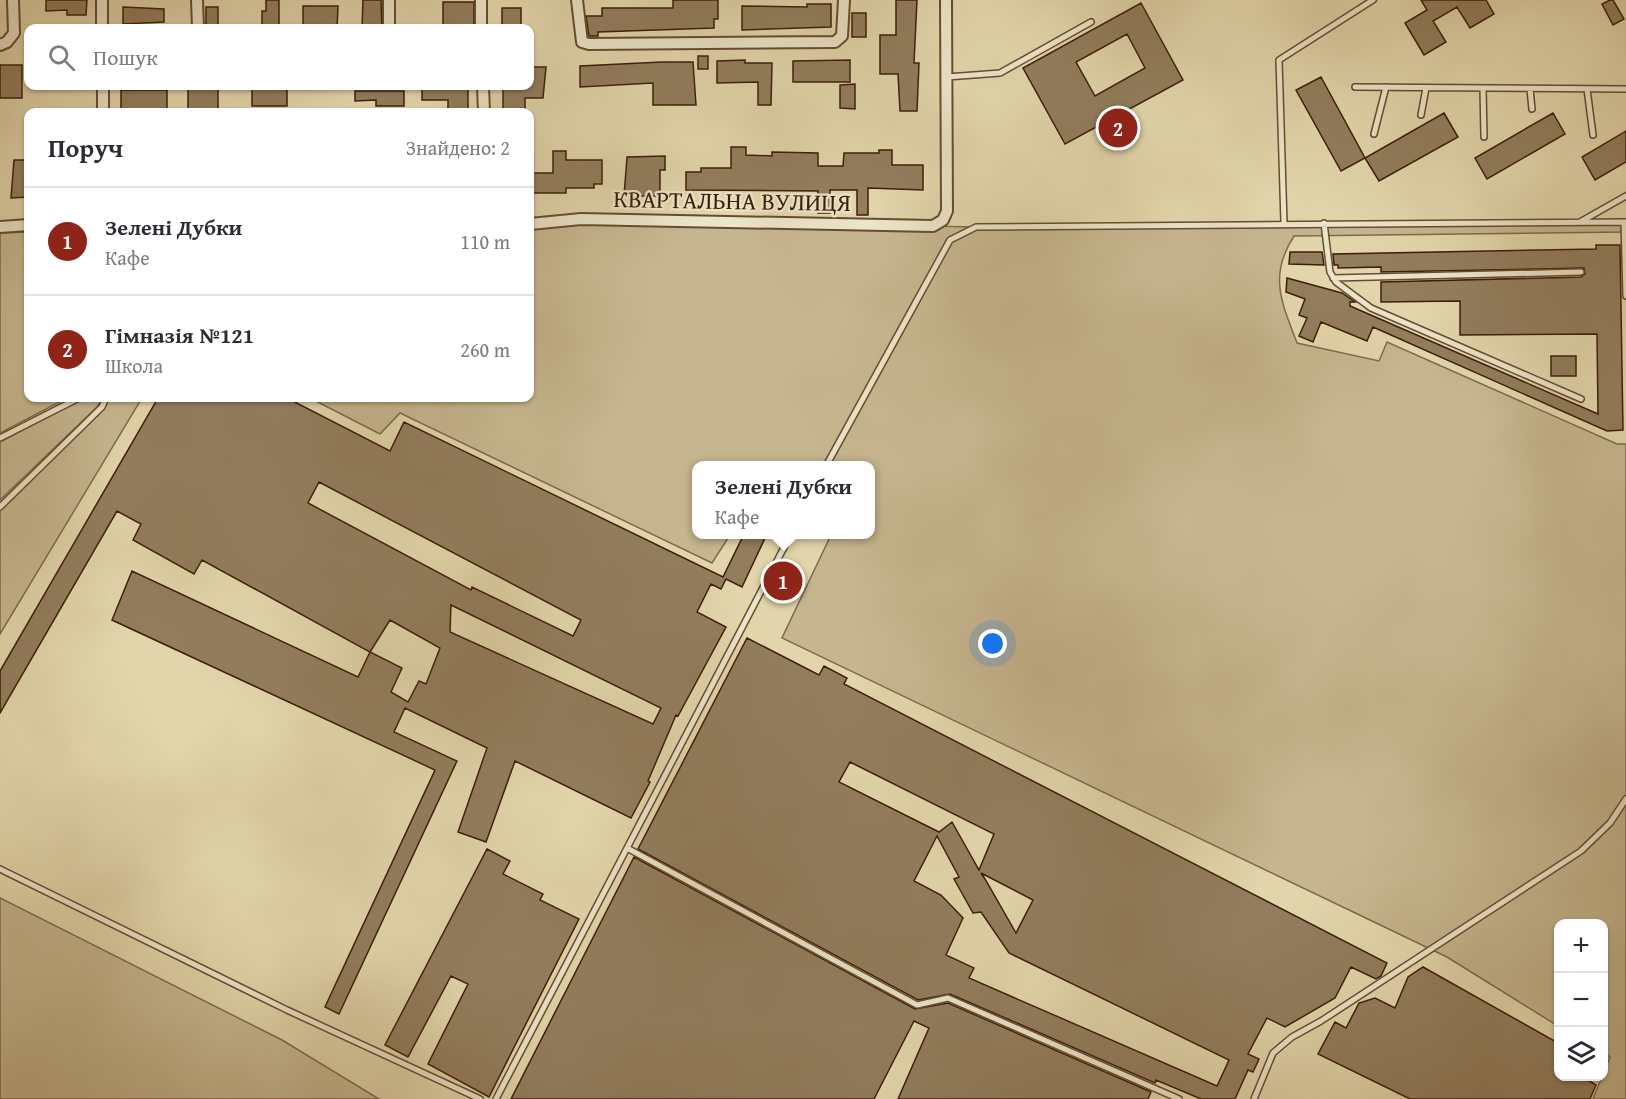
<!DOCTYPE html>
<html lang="uk">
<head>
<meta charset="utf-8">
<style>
	:root { --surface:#fff; --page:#f2f2f3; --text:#2b2b33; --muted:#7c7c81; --line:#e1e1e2; --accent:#8f2418 }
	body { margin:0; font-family:"Gentium Book Plus",serif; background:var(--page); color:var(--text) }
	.controls { position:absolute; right:18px; bottom:18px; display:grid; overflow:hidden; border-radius:12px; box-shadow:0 2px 4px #0004 }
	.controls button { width:54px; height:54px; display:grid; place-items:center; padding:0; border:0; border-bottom:2px solid var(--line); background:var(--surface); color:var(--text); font:30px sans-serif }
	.you { position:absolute; left:993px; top:644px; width:21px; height:21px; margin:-15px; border:4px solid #fff; border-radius:50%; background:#1a73e8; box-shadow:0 0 0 9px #1a73e833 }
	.badge { display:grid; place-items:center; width:39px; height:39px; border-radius:50%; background:var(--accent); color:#fff; font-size:20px; font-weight:700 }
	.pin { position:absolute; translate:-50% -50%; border:3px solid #fff; box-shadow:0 2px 6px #0006 }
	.popup { position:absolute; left:692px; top:461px; width:183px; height:78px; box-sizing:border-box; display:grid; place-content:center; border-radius:12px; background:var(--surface); filter:drop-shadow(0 2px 4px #0005); font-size:20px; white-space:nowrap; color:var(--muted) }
	.popup b { font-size:22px; color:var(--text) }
	.popup::after { content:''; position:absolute; left:50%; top:100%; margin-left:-12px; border:12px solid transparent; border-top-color:var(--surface) }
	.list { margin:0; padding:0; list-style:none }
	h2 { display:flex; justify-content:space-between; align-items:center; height:78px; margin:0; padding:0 24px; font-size:26px }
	h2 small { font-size:20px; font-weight:400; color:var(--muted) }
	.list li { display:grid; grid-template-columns:39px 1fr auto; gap:18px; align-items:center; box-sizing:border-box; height:108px; padding:0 24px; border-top:2px solid var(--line) }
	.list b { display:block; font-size:22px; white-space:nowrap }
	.list p { margin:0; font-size:20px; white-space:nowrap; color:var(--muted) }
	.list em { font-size:20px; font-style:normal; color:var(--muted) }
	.icon { flex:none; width:33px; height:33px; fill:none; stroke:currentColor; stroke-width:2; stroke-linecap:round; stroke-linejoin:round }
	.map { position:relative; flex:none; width:1626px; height:1099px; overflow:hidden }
	.search { position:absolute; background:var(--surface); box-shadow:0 2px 4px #0004; left:24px; top:24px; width:510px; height:66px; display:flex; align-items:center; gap:15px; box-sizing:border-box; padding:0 21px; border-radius:12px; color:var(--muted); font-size:22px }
	.panel { position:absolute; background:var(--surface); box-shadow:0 2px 4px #0004; left:24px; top:108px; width:510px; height:294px; border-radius:12px }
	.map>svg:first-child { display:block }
	.green { fill:#c6b68f; stroke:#816a4c; stroke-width:1.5 }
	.building { fill:#927d5d; stroke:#3c1e09; stroke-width:1.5; fill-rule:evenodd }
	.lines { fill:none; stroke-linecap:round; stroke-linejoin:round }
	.service-casing { stroke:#664c32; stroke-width:8 }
	.minor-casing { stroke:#664c32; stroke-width:14 }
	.service { stroke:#ece4c8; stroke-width:5 }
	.minor { stroke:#ece4c8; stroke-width:10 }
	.labels { text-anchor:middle; stroke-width:4.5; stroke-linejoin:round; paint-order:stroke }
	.street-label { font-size:24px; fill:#3c1e09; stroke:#ece4c8 }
</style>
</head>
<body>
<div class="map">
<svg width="1626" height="1099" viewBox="0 0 1626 1099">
	<rect width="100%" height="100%" fill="#e2d5ab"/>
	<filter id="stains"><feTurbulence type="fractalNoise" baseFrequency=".00333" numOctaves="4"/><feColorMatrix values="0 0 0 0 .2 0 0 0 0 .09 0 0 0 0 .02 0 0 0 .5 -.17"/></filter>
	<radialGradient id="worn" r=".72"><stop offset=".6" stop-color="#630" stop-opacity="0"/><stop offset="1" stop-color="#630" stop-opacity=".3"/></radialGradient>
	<path class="green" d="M581,219L976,227L1626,222V232L1294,236C1268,276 1282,303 1297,343L1379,361L1387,342L1617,444H1626V1099H1593L1610,1057L1604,1053V924H1558V1026L1447,957L782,638L831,535L870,534V466H696V534L730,535L712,563L400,413L380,434L310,398H530V224Z
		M28,232V398H67L0,433V233Z
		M83,398H103L97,407L0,500V442Z
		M106,398H142L0,634V507L102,407Z
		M0,898L282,1040L379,1099H0Z"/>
	<path class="building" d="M46,0H87L86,15H67V10L46,11Z
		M266,0H279V28H262V11H266Z
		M363,0H381L382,28H362Z
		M673,0H718V19H714V28L598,32V36H589L586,16H602V8H673Z
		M896,0H917L914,63H919L917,111H900L898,74H880V35H896Z
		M1421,0H1486L1494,14L1470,28L1457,7L1433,21L1446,42L1424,55L1405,23L1427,10Z
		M1610,0H1613L1624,19L1613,25L1602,4Z
		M443,2H474V28H443Z
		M1141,3L1183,80L1065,144L1023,68ZM1127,34L1145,68L1095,96L1076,62Z
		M807,4H831V27L742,30V6L807,7Z
		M303,6H338L337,28H303Z
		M123,7L164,9V22L123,24Z
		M206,7H218V28H206Z
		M502,8H521V27H502Z
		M852,13H866V37H852Z
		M698,56H708V69H698Z
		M745,60V63H772L771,105H758V82L717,83V61Z
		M850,60V82H793V61Z
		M662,62H693L696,105H653V83L580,87V66Z
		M0,65H22V98H0Z
		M530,67H546L543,98H525V112H503V86H530Z
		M1321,77L1365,158L1341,171L1296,90Z
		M855,84V109L840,108V85Z
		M188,86H218V110H188Z
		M252,86H287V106H252Z
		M447,86H468V112H448V100H422V88H447Z
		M121,90H167V110L142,109V112L121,111Z
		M355,91H404V106H376V100L355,101Z
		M1444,113L1458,137L1379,181L1365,158Z
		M1553,113L1565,134L1487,179L1475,158Z
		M1626,131V162L1595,180L1582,157Z
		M731,147H746V155L772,156V152L818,153V166H843L844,153H879V150H892V165H923V190L868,188V215H857V190H830V213H818V191L686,190V172H701V168H731Z
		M553,151H566V160H602V184H594V188H566V193H530V173H553Z
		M665,156V170H660V196H624L627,157Z
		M14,160H28V197L11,198Z
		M1596,245H1620L1623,430L1607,431L1373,327L1367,341L1321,322L1313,342L1299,336L1307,318L1299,315L1305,299L1286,292L1287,278L1342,293L1355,302H1350V306L1598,414L1597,334L1460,335V301L1381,302V282L1581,277L1585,274L1584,268L1381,272V267L1338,268V265H1334L1333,254L1596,249Z
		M1290,252H1322L1324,265L1289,264Z
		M1551,356H1576V376H1551Z
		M158,398H287L390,451L404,422L723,577L744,534H767L742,587L726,579L721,589L711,584L697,612L726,627L678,716L676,715L648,781L650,782L631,818L515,761L486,842L458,832L487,748L405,708L394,732L457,761L339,1014L325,1007L435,770L112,620L132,571L358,677L370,652L202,560L194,574L133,540L141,524L117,511L0,713V671ZM319,482L581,620L573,636L472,587L471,590L308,503ZM451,605L661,708L653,724L450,632ZM390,620L440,648L426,684L419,681L408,702L391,692L402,668L370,652Z
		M781,570L794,576L786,592L773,586Z
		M747,638L819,675L824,666L847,678L844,684L1387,963L1381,976L1376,979L1351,967L1335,998L1285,1027L1267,1018L1248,1054L1259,1059L1253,1072L1248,1070L1235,1099H1201L1156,1080L1155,1083L950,994L918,1000L638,849ZM850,762L994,834L979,870L952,822L939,832L839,782ZM937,836L959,877L954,879L973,913L981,912L1009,953L1229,1060L1217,1086L969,978L974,968L946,955L963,918L941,895L914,881ZM981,873L1033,900L1016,933L985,879Z
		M487,849L510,861L503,874L543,894L540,900L579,919L489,1097L428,1064L468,984L451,976L408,1057L385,1045Z
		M634,857L915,1009L948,1003L1151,1092L1148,1099H898L929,1028L914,1021L874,1099H511Z
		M1423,967L1558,1043V1077H1583L1596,1085L1590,1099H1410L1318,1054L1335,1022L1346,1028L1359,1003L1375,998L1395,1008L1408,977Z"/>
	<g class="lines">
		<defs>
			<path id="service" d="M947,77L1000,73L1091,22
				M1355,87L1626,89
				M1483,88L1484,137
				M1530,89L1532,109
				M1587,89L1593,135
				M1421,115L1426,88
				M1374,134L1386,87
				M1580,222L1626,196
				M1624,222L1626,296
				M1284,223L1279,60L1373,0
				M1324,223L1330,272L1336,282L1371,308L1581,399
				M1333,278L1581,272
				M0,438L79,398
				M826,466L950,240L976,227L1626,222
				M0,507L102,407L106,398
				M627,848L917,1005L948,998L1179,1099
				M0,869L287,1010L480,1099
				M496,1099L791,534
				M1254,1099L1273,1053L1292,1037L1321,1021L1581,851L1610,823L1626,799"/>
			<path id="minor" d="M102,0V28
				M197,0L198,28
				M389,0V28
				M481,0V28
				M577,0L582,42L589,44L835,42L842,36L844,0
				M0,45L7,42L14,33L13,0
				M103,86V112
				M483,86L484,112
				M530,224L581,219L933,226L943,220L947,211L946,0
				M0,227L28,225"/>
		</defs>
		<use href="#service" class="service-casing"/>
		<use href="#minor" class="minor-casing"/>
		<use href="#service" class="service"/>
		<use href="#minor" class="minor"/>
	</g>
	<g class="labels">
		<g class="street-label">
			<text transform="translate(732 201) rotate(1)" y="8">КВАРТАЛЬНА ВУЛИЦЯ</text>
		</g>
	</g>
	<rect width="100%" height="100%" filter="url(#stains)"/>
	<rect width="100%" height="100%" fill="url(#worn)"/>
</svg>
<div class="controls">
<button>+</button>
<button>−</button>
<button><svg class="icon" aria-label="layers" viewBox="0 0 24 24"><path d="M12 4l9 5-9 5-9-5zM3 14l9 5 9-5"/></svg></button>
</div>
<div class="you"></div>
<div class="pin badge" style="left:783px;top:581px">1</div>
<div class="popup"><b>Зелені Дубки</b>Кафе</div>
<div class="pin badge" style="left:1118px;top:128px">2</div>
<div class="search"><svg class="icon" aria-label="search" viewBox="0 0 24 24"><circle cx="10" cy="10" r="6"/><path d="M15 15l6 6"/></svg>Пошук</div>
<section class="panel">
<h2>Поруч<small>Знайдено: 2</small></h2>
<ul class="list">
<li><span class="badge">1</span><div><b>Зелені Дубки</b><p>Кафе</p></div><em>110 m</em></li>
<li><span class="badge">2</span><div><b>Гімназія №121</b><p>Школа</p></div><em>260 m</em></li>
</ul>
</section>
</div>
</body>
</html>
